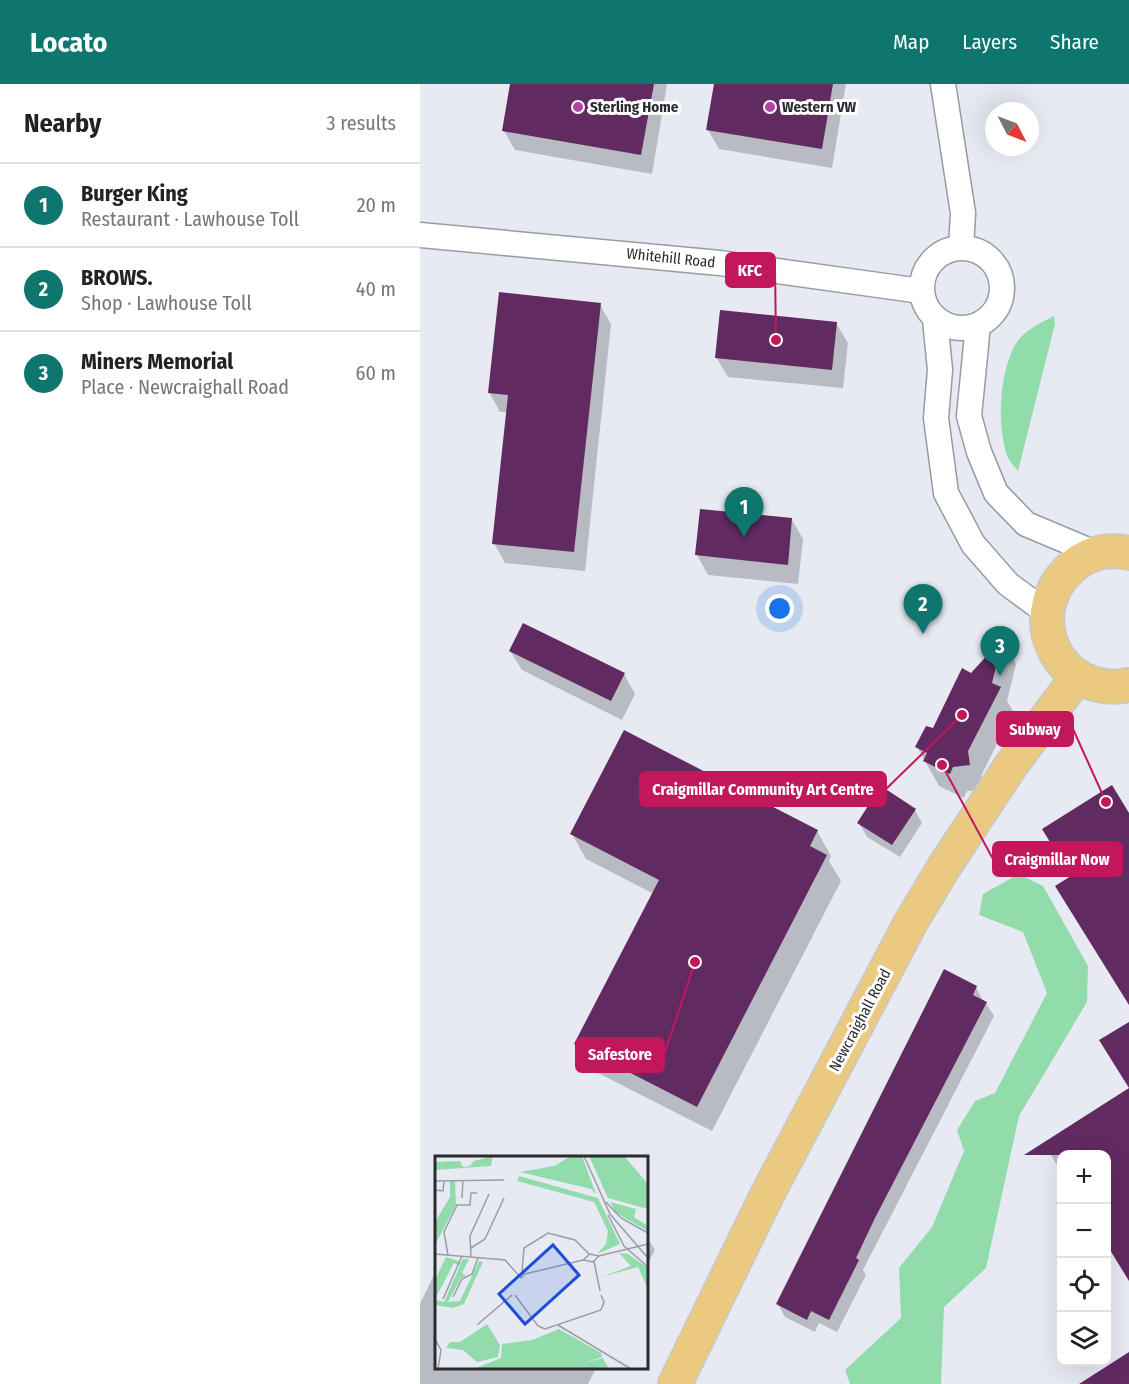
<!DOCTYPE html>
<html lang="en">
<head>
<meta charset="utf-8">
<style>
	:root { --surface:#fff; --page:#f6f6f6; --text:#222; --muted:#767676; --line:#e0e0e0; --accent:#0f766e }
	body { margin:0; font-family:"Fira Sans Condensed",sans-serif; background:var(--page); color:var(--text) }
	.controls { position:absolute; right:18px; bottom:18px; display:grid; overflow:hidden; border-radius:12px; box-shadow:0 6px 24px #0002 }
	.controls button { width:54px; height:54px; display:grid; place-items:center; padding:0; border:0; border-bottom:2px solid var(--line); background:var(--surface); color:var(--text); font:30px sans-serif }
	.compass { position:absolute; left:565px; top:18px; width:54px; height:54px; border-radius:50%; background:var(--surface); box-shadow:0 6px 24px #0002; rotate:132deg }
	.you { position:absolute; left:360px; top:525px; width:21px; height:21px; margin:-15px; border:4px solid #fff; border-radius:50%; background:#1a73e8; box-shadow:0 0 0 9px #1a73e833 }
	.badge { display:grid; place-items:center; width:39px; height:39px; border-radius:50%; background:var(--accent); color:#fff; font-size:20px; font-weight:700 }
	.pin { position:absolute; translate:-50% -50px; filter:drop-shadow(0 2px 3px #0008) }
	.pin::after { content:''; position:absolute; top:32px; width:21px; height:18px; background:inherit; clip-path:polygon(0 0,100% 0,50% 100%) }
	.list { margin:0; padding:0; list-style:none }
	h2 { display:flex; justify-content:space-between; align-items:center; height:78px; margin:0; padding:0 24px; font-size:26px }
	h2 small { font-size:20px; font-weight:400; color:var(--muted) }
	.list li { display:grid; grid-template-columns:39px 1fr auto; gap:18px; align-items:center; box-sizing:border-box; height:84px; padding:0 24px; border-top:2px solid var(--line) }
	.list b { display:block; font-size:22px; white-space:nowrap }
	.list p { margin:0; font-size:20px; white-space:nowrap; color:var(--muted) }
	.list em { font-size:20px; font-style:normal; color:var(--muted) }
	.icon { flex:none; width:33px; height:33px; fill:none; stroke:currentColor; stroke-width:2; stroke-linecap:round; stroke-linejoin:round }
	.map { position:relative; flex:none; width:709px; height:1300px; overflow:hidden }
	header { display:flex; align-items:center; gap:36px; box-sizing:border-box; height:84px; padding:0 30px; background:var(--accent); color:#fff }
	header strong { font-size:28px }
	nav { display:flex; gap:33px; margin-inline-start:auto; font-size:21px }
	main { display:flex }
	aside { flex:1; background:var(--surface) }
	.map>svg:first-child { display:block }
	.green { fill:#92dcab }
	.shadow { fill:#0003 }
	.building { fill:#612a61 }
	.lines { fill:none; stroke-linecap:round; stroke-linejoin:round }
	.minor-casing { stroke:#999ba3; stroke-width:27 }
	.primary-casing { stroke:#c8c8c9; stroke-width:36 }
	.minor { stroke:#fff; stroke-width:24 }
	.primary { stroke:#eaca81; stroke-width:33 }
	.poi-dot { fill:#af44a5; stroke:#fff; stroke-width:2 }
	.labels { text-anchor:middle; stroke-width:6; stroke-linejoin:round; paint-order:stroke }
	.poi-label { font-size:15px; font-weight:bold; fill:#2a2b2e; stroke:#fff; text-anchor:start }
	.street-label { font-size:15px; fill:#2a2b2e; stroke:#fff }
	.inset-road { fill:none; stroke:#9b9ea4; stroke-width:1.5 }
	.view { fill:#1d4ed8; fill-opacity:0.15; stroke:#1d4ed8; stroke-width:3 }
	.inset-edge { fill:none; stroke:#2a2b2e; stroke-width:3 }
	.leader { fill:none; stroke:#c2185b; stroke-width:2 }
	.callout-dot { fill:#c2185b; stroke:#fff; stroke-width:2 }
	.callout { fill:#c2185b; stroke:#c2185b; stroke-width:2 }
	.callout-label { font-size:16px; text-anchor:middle; font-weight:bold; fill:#fff }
</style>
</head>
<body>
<header>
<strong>Locato</strong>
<nav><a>Map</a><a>Layers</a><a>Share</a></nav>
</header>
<main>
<aside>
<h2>Nearby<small>3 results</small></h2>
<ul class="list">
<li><span class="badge">1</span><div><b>Burger King</b><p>Restaurant · Lawhouse Toll</p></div><em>20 m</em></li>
<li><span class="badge">2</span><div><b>BROWS.</b><p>Shop · Lawhouse Toll</p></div><em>40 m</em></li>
<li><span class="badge">3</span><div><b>Miners Memorial</b><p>Place · Newcraighall Road</p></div><em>60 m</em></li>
</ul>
</aside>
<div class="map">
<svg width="709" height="1300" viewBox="0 0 709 1300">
	<rect width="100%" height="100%" fill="#e7eaf2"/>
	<path class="green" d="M634,232L635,240L598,387C594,382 589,377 587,372C577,340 579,293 594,263C601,248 620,239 634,232Z
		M599,790L623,802L668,882L667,918L599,1032L566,1184L524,1223L521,1300H430L425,1286L481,1234L479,1184L512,1143L544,1067L537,1046L555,1017L575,1009L627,909L603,848L559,831L563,810Z"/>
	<path class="shadow" d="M92,0H247L232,90L95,66L84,47Z
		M296,0H426L412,84L299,65L288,46Z
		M180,221L191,240L165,487L85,479L74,459L88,328H80L69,308Z
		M416,239L428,259L423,304L308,293L296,273Z
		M372,436L383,455L378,500L288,491L277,471Z
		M582,556L596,580L587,617L594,629L587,645L585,644L561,692L563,706L547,707L544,714L519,702L497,663L513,646L552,591Z
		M90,567L204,590L215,610L202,636L102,586Z
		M495,726L502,739L480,773L447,753L439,739Z
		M397,747L411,772L409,777L421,797L292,1047L170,985L156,960L234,810L166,775L152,750Z
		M556,903L563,917L566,919L574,932L443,1186L446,1191L417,1248L399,1239L395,1248L365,1233L358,1220Z
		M709,1006V1196L686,1160V1070H642V1089L624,1060Z
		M226,1151L235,1166L226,1183Z
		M16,1187V1284H176L168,1300H0V1220Z"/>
	<path class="building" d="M90,0H234L221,71L82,47Z
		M294,0H413L402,65L286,46Z
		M79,208L181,219L154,468L72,460L88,311L68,309Z
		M300,226L417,238L412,286L295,274Z
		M280,425L372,434L368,481L275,471Z
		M103,539L205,589L191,617L89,567Z
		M583,554L572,599L581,603L548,667L550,681L533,683L530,690L503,677L507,669L495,663L506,642L513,644L542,584L551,589Z
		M204,646L398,746L390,762L407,771L277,1023L154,960L239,796L150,750Z
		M692,701L709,729V921L635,802L651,792L622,745Z
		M461,702L496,725L472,761L437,739Z
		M524,885L557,902L553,911L567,918L455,1134L436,1174L439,1176L409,1236L391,1227L387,1236L356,1220Z
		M709,938V1197L687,1161V1071H604L709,1004L679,956Z
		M709,1268V1300H659Z"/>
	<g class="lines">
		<defs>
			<path id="minor" d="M523,0L543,129L541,164
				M0,151L300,179L501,207
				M502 204a40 40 0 1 1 80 0a40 40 0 1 1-80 0Z
				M515,235L520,286L516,334L526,409L553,460L588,500L626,528
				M558,241L549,332L559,368L576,409L606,440L675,469"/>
			<path id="primary" d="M709,469C690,465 672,468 657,479C596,524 636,616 709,601
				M255,1300L347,1111L491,838L524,783L592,680L658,592"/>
		</defs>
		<use href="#minor" class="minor-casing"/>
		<use href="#primary" class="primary-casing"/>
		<use href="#minor" class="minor"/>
		<use href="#primary" class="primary"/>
	</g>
	<g class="poi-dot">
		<circle cx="158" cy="23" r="6"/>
		<circle cx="350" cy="23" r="6"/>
	</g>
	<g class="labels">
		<g class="poi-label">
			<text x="170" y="28">Sterling Home</text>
			<text x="362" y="28">Western VW</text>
		</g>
		<g class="street-label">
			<text transform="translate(251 174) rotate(6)" y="5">Whitehill Road</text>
			<text transform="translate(440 936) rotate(-62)" y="5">Newcraighall Road</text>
		</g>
	</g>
	<g transform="translate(15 1072)">
		<rect width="213" height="213" fill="#e7eaf2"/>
		<path d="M58,0L56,10L0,14V6L25,5L28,11L35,10L39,5ZM136,0H147L161,38L156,33L85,16L119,10ZM154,0H189L213,28V53L173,42ZM84,20L163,42L185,88L162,98L171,88L173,75L159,46L82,25ZM15,25H20L21,49L0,89V66L15,41ZM175,46L201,53L199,61L213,70V75L181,57ZM184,97L193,98L213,112V133L203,111L166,121L196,110ZM11,101L26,106L24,110L19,107L0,143V124ZM28,103H34L27,117L31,120L26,122L13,146L25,145L44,105L48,106L29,148L18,152L0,149V144L9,146ZM52,168L65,189L63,201L42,206L28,194L11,192L15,186H25ZM124,173L166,197L167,201L148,207L168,202L174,213H39L66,202L67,188L97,184Z" fill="#92dcab"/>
		<path class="inset-road" d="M149,0L175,58L213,102M0,25L69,24M0,34L8,35L9,25M27,42L28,24M171,46L186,62L213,77M35,49L36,37H42M173,59L189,90L213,111M36,92L50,83L69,42M0,98L70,104L86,122L90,118L148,104L155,98L164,100M13,99L9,76L22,49H36M36,101L35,80L54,38M148,104L158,106L164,100L213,88M159,105L165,135M87,115L89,92L113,77L140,84L154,98M80,139L103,170L110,173L166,154L169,146L166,139M18,141L27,123L37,118L43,102M8,143L27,100M42,169L77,139M123,169L196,213M0,183L6,194L3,213"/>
		<path class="view" d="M118,89L144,119L90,168L64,138Z"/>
		<rect width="213" height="213" class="inset-edge"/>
	</g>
	<path class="leader" d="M356 256L355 186M686 718L653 645M542 631L466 705M522 681L573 775M275 878L244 971"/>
	<g class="callout-dot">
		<circle cx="356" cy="256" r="6"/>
		<circle cx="686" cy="718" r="6"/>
		<circle cx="542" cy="631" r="6"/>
		<circle cx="522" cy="681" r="6"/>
		<circle cx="275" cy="878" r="6"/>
	</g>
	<g class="callout">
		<rect x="306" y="169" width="49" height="34" rx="6"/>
		<rect x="577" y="628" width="76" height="34" rx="6"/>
		<rect x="220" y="688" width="246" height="34" rx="6"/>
		<rect x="573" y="758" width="129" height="34" rx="6"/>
		<rect x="156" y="954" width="88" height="34" rx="6"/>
	</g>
	<g class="callout-label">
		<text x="330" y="192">KFC</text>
		<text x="615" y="651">Subway</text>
		<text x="343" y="711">Craigmillar Community Art Centre</text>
		<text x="637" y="781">Craigmillar Now</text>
		<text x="200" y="976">Safestore</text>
	</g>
</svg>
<div class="controls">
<button>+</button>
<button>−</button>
<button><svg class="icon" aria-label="locate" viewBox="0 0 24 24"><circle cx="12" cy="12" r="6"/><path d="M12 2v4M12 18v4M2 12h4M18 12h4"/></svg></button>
<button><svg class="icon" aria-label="layers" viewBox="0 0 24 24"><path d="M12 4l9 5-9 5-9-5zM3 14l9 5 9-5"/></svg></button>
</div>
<svg class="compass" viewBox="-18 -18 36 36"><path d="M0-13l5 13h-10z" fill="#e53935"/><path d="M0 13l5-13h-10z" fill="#767676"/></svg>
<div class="you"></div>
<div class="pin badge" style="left:324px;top:453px">1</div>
<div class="pin badge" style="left:503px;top:550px">2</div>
<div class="pin badge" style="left:580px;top:592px">3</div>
</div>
</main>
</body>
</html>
